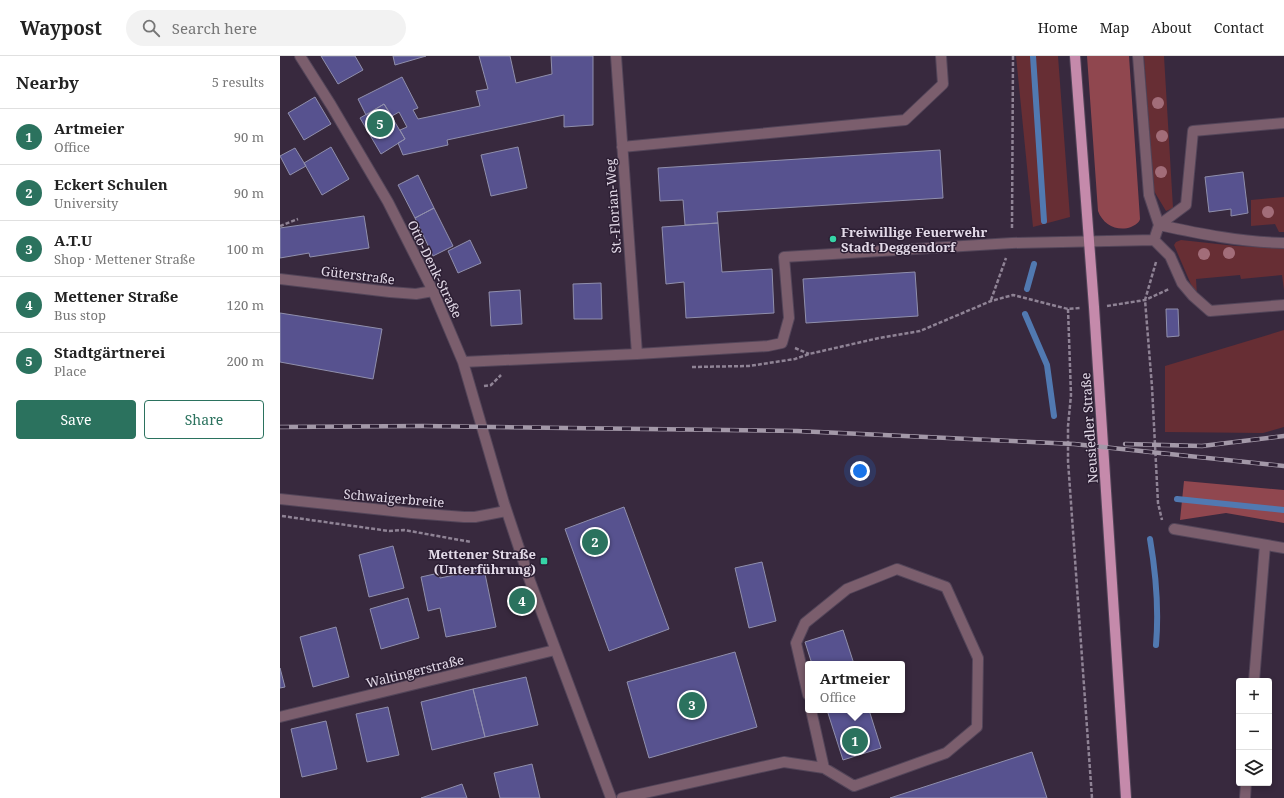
<!DOCTYPE html>
<html lang="en">
<head>
<meta charset="utf-8">
<style>
	:root { --surface:#fff; --page:#f2f2f2; --text:#222; --muted:#767676; --line:#e0e0e0; --accent:#2b725e }
	body { margin:0; font-family:"Noto Serif",serif; background:var(--page); color:var(--text) }
	.controls { position:absolute; right:12px; bottom:12px; display:grid; overflow:hidden; border-radius:4px; box-shadow:0 2px 6px #0003 }
	.controls button { width:36px; height:36px; display:grid; place-items:center; padding:0; border:0; border-bottom:1px solid var(--line); background:var(--surface); color:var(--text); font:20px sans-serif }
	.you { position:absolute; left:580px; top:415px; width:14px; height:14px; margin:-10px; border:3px solid #fff; border-radius:50%; background:#1a73e8; box-shadow:0 0 0 6px #1a73e833 }
	.badge { display:grid; place-items:center; width:26px; height:26px; border-radius:50%; background:var(--accent); color:#fff; font-size:13px; font-weight:700 }
	.pin { position:absolute; translate:-50% -50%; border:2px solid #fff; box-shadow:0 1px 4px #0006 }
	.popup { position:absolute; left:525px; top:605px; width:100px; height:52px; box-sizing:border-box; display:grid; place-content:center; border-radius:4px; background:var(--surface); filter:drop-shadow(0 1px 3px #0005); font-size:13px; white-space:nowrap; color:var(--muted) }
	.popup b { font-size:15px; color:var(--text) }
	.popup::after { content:''; position:absolute; left:50%; top:100%; margin-left:-8px; border:8px solid transparent; border-top-color:var(--surface) }
	.list { margin:0; padding:0; list-style:none }
	h2 { display:flex; justify-content:space-between; align-items:center; height:52px; margin:0; padding:0 16px; font-size:17px }
	h2 small { font-size:13px; font-weight:400; color:var(--muted) }
	.list li { display:grid; grid-template-columns:26px 1fr auto; gap:12px; align-items:center; box-sizing:border-box; height:56px; padding:0 16px; border-top:1px solid var(--line) }
	.list b { display:block; font-size:15px; white-space:nowrap }
	.list p { margin:0; font-size:13px; white-space:nowrap; color:var(--muted) }
	.list em { font-size:13px; font-style:normal; color:var(--muted) }
	.actions { display:flex; gap:8px; padding:12px 16px }
	.actions a { flex:1; padding:9px 0; border:1px solid var(--accent); border-radius:4px; text-align:center; font-size:14px; color:var(--accent) }
	.actions .main { background:var(--accent); color:#fff }
	.icon { flex:none; width:22px; height:22px; fill:none; stroke:currentColor; stroke-width:2; stroke-linecap:round; stroke-linejoin:round }
	.map { position:relative; flex:none; width:1004px; height:742px; overflow:hidden }
	header { display:flex; align-items:center; gap:24px; box-sizing:border-box; height:56px; padding:0 20px; background:var(--surface); border-bottom:1px solid var(--line) }
	header strong { font-size:19px }
	nav { display:flex; gap:22px; margin-inline-start:auto; font-size:14px }
	.search { width:280px; height:36px; background:var(--page); display:flex; align-items:center; gap:10px; box-sizing:border-box; padding:0 14px; border-radius:22px; color:var(--muted); font-size:15px }
	main { display:flex }
	aside { flex:1; background:var(--surface) }
	.map>svg:first-child { display:block }
	.green { fill:#672e34 }
	.forest { fill:#90474f }
	.lines { fill:none; stroke-linecap:round; stroke-linejoin:round }
	.stream { stroke:#5179b1; stroke-width:6 }
	.building { fill:#57528f; stroke:#908fac }
	.minor-casing { stroke:#534559; stroke-width:12 }
	.major-casing { stroke:#534559; stroke-width:12 }
	.path { stroke:#8f8395; stroke-width:2.5; stroke-dasharray:4 2; stroke-linecap:butt }
	.minor { stroke:#7b5e6d; stroke-width:10 }
	.major { stroke:#c58aab; stroke-width:10 }
	.rail-casing { stroke:#a398a8; stroke-width:4.5 }
	.rail { stroke:#2d1f34; stroke-width:3; stroke-dasharray:9; stroke-linecap:butt }
	.tree { fill:#a26d79 }
	.poi-dot { fill:#36d4a7; stroke:#2d1f34; stroke-width:1.5 }
	.labels { text-anchor:middle; stroke-width:3; stroke-linejoin:round; paint-order:stroke }
	.street-label { font-size:13px; fill:#e3dae8; stroke:#2d1f34 }
	.poi-label { font-size:13px; font-weight:bold; fill:#e3dae8; stroke:#2d1f34; text-anchor:start }
</style>
</head>
<body>
<header>
<strong>Waypost</strong>
<div class="search"><svg class="icon" aria-label="search" viewBox="0 0 24 24"><circle cx="10" cy="10" r="6"/><path d="M15 15l6 6"/></svg>Search here</div>
<nav><a>Home</a><a>Map</a><a>About</a><a>Contact</a></nav>
</header>
<main>
<aside>
<h2>Nearby<small>5 results</small></h2>
<ul class="list">
<li><span class="badge">1</span><div><b>Artmeier</b><p>Office</p></div><em>90 m</em></li>
<li><span class="badge">2</span><div><b>Eckert Schulen</b><p>University</p></div><em>90 m</em></li>
<li><span class="badge">3</span><div><b>A.T.U</b><p>Shop · Mettener Straße</p></div><em>100 m</em></li>
<li><span class="badge">4</span><div><b>Mettener Straße</b><p>Bus stop</p></div><em>120 m</em></li>
<li><span class="badge">5</span><div><b>Stadtgärtnerei</b><p>Place</p></div><em>200 m</em></li>
</ul>
<div class="actions"><a class="main">Save</a><a>Share</a></div>
</aside>
<div class="map">
<svg width="1004" height="742" viewBox="0 0 1004 742">
	<rect width="100%" height="100%" fill="#38293e"/>
	<path class="green" d="M736,0H778L790,161L753,171Z
		M864,0H884L893,152L886,155L874,135Z
		M1004,141V176H999L995,168L971,170V144Z
		M901,184L956,190L1004,192V234L1002,219L961,223L960,219L916,223L917,239L913,233L894,189L896,186Z
		M1004,274V371L983,377L885,376V310Z"/>
	<path class="forest" d="M807,0H849L860,163C859,167 855,169 851,171C838,176 823,169 818,155Z
		M904,425L1004,434V467L946,457L900,464Z"/>
	<g class="lines">
		<path class="stream" d="M753,0L764,165
			M747,233L754,208
			M745,258L767,309L774,360
			M897,443L1004,454
			M870,483C876,518 879,554 876,589"/>
	</g>
	<path class="building" d="M41,0H75L83,14L58,28Z
		M113,0H146L115,9Z
		M199,0H230L236,27L272,18L271,0H313V69L284,71V59L167,84L168,89L123,99L118,87L125,83L120,74L127,71L119,56L112,60L104,48L86,59L78,43L122,21L138,52L133,54L138,63L200,50L196,35L208,33Z
		M35,41L51,68L24,84L8,57Z
		M104,48L125,83L101,98L80,62Z
		M51,91L69,123L42,139L24,107Z
		M238,91L247,132L211,140L201,99Z
		M15,92L26,110L10,119L0,100Z
		M660,94L663,142L437,156L438,167L405,169L403,144L380,145L378,112Z
		M963,116L968,157L951,160V153L929,156L925,121Z
		M138,119L154,152L135,162L118,129Z
		M154,152L173,190L153,200L135,162Z
		M84,160L89,192L30,201L29,197L0,202V172Z
		M438,167L442,216L492,213L494,257L406,262L404,226L386,228L382,171Z
		M190,184L201,207L178,217L168,195Z
		M635,216L638,260L526,267L523,223Z
		M321,227L322,263H294L293,228Z
		M240,234L242,268L211,270L209,236Z
		M886,253H898L899,280L887,281Z
		M0,257L102,273L93,323L0,306Z
		M344,451L389,573L329,595L285,473Z
		M113,490L124,532L89,541L79,499Z
		M482,506L496,565L469,572L455,512Z
		M204,513L216,571L166,581L160,552L148,555L141,521L159,517L160,522Z
		M128,542L139,582L101,593L90,553Z
		M56,571L69,621L33,631L20,581Z
		M563,574L574,608H532L525,586Z
		M455,596L477,671L369,702L347,626Z
		M0,612L5,631L0,632Z
		M246,621L258,669L205,681L193,633Z
		M193,633L205,681L152,694L141,646Z
		M108,651L119,699L87,706L76,658Z
		M547,654H589L601,692L563,704Z
		M46,665L57,713L22,721L11,673Z
		M752,696L767,742H610Z
		M252,708L260,742H220L214,717Z
		M182,728L187,742H141Z"/>
	<g class="lines">
		<defs>
			<path id="minor" d="M20,0L51,49L108,146L153,235L183,306L224,447L250,525L331,742
				M336,0L357,298
				M858,0L869,139L879,169C921,178 961,186 1004,187
				M342,91L625,64L663,28L661,0
				M874,184L879,169L906,149L913,75L1004,67
				M0,223L110,236L136,238L153,235
				M183,306L357,298L488,290L502,287L509,262L504,201L732,187L874,184L890,200L902,227L913,240L930,255L1004,249
				M0,443L132,457L184,461H195L226,455
				M894,473L1004,492
				M974,625L985,489
				M531,654L544,712
				M0,661L275,594
				M342,742L504,706L544,712L574,730L666,697L697,671L698,602L666,531L617,513L567,533L525,567L516,587L528,639
				M965,742L966,727"/>
			<path id="major" d="M795,0L814,251L846,742"/>
		</defs>
		<use href="#minor" class="minor-casing"/>
		<use href="#major" class="major-casing"/>
		<path class="path" d="M0,170L18,163
			M732,172L733,0
			M876,206L865,244L872,331L878,447L882,464
			M711,244L726,202
			M827,250L865,244L889,233
			M788,253L791,339L788,370V405L812,742
			M515,292L529,298
			M412,311L469,310L515,303L529,298L599,282L640,275L711,245L733,239L788,253L800,252
			M204,330L211,329L221,319
			M2,460L109,475L124,474L191,486"/>
		<use href="#minor" class="minor"/>
		<use href="#major" class="major"/>
		<defs>
			<path id="rail" d="M0,371L143,370L517,375L794,388L1004,410
				M845,388L922,390L1004,380"/>
		</defs>
		<use href="#rail" class="rail-casing"/>
		<use href="#rail" class="rail"/>
	</g>
	<g class="tree">
		<circle cx="878" cy="47" r="6"/>
		<circle cx="882" cy="80" r="6"/>
		<circle cx="881" cy="116" r="6"/>
		<circle cx="988" cy="156" r="6"/>
		<circle cx="949" cy="197" r="6"/>
		<circle cx="924" cy="198" r="6"/>
	</g>
	<g class="poi-dot">
		<circle cx="553" cy="183" r="4"/>
		<rect x="260" y="501" width="8" height="8" rx="2"/>
	</g>
	<g class="labels">
		<g class="street-label">
			<text transform="translate(333 150) rotate(-94)" y="5">St.-Florian-Weg</text>
			<text transform="translate(155 213) rotate(64)" y="5">Otto-Denk-Straße</text>
			<text transform="translate(78 219) rotate(7)" y="5">Güterstraße</text>
			<text transform="translate(809 372) rotate(-94)" y="5">Neusiedler Straße</text>
			<text transform="translate(114 442) rotate(5)" y="5">Schwaigerbreite</text>
			<text transform="translate(135 615) rotate(-14)" y="5">Waltingerstraße</text>
		</g>
		<g class="poi-label">
			<text x="561" y="181">Freiwillige Feuerwehr<tspan x="561" dy="15">Stadt Deggendorf</tspan></text>
			<text x="256" y="503" text-anchor="end">Mettener Straße<tspan x="256" dy="15">(Unterführung)</tspan></text>
		</g>
	</g>
</svg>
<div class="controls">
<button>+</button>
<button>−</button>
<button><svg class="icon" aria-label="layers" viewBox="0 0 24 24"><path d="M12 4l9 5-9 5-9-5zM3 14l9 5 9-5"/></svg></button>
</div>
<div class="you"></div>
<div class="pin badge" style="left:575px;top:685px">1</div>
<div class="popup"><b>Artmeier</b>Office</div>
<div class="pin badge" style="left:315px;top:486px">2</div>
<div class="pin badge" style="left:412px;top:649px">3</div>
<div class="pin badge" style="left:242px;top:545px">4</div>
<div class="pin badge" style="left:100px;top:68px">5</div>
</div>
</main>
</body>
</html>
